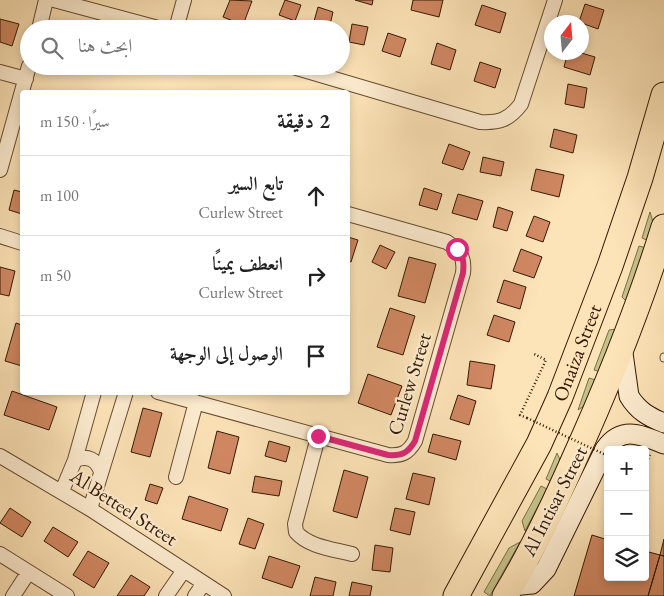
<!DOCTYPE html>
<html lang="ar">
<head>
<meta charset="utf-8">
<style>
	:root { --surface:#fff; --page:#f6f6f6; --text:#222; --muted:#767676; --line:#e0e0e0 }
	body { margin:0; font-family:"EB Garamond",Amiri,serif; background:var(--page); color:var(--text); direction:rtl }
	.controls { position:absolute; right:15px; bottom:15px; display:grid; overflow:hidden; border-radius:5px; box-shadow:0 2px 8px #0003 }
	.controls button { width:45px; height:45px; display:grid; place-items:center; padding:0; border:0; border-bottom:1px solid var(--line); background:var(--surface); color:var(--text); font:25px sans-serif }
	.compass { position:absolute; left:544px; top:15px; width:45px; height:45px; border-radius:50%; background:var(--surface); box-shadow:0 2px 8px #0003; rotate:16deg }
	.stop { position:absolute; width:15px; height:15px; margin:-11px; border:4px solid #db2777; border-radius:50%; background:#fff }
	.stop.end { background:#db2777; border-color:#fff; box-shadow:0 1px 5px #0008 }
	.list { margin:0; padding:0; list-style:none }
	h2 { display:flex; justify-content:space-between; align-items:center; height:65px; margin:0; padding:0 20px; font-size:21px }
	h2 small { font-size:16px; font-weight:400; color:var(--muted) }
	.list li { display:grid; grid-template-columns:32px 1fr auto; gap:15px; align-items:center; box-sizing:border-box; height:80px; padding:0 20px; border-top:1px solid var(--line) }
	.list b { display:block; font-size:19px; white-space:nowrap }
	.list p { margin:0; font-size:16px; white-space:nowrap; color:var(--muted) }
	.list em { font-size:16px; font-style:normal; color:var(--muted) }
	.icon { flex:none; width:28px; height:28px; fill:none; stroke:currentColor; stroke-width:2; stroke-linecap:round; stroke-linejoin:round }
	.map { position:relative; flex:none; width:664px; height:596px; overflow:hidden; direction:ltr }
	.search { position:absolute; background:var(--surface); box-shadow:0 2px 8px #0003; left:20px; top:20px; width:330px; height:55px; display:flex; align-items:center; gap:12px; box-sizing:border-box; padding:0 18px; border-radius:28px; color:var(--muted); font-size:19px }
	.panel { position:absolute; background:var(--surface); box-shadow:0 2px 8px #0003; left:20px; top:90px; width:330px; height:305px; border-radius:5px; direction:rtl }
	.map>svg:first-child { display:block }
	.green { fill:#c5c28a; stroke:#7c6e46 }
	.building { fill:#d18863; stroke:#331902 }
	.lines { fill:none; stroke-linecap:round; stroke-linejoin:round }
	.lane-casing { stroke:#664c30; stroke-width:9 }
	.street-casing { stroke:#664c30; stroke-width:16 }
	.secondary-casing { stroke:#331902; stroke-width:21 }
	.highway-casing { stroke:#331902; stroke-width:27 }
	.path { stroke:#331902; stroke-width:2.5; stroke-dasharray:1 2.5; stroke-linecap:butt }
	.lane { stroke:#feedd1; stroke-width:7 }
	.street { stroke:#feedd1; stroke-width:14 }
	.secondary { stroke:#feedd1; stroke-width:19 }
	.highway { stroke:#fde4b8; stroke-width:25 }
	.path-bridge { stroke:#331902; stroke-width:2.5; stroke-dasharray:1 2.5; stroke-linecap:butt }
	.route { stroke:#db2777; stroke-width:6 }
	.labels { text-anchor:middle; stroke-width:4.5; stroke-linejoin:round; paint-order:stroke }
	.street-label { font-size:20px; fill:#331902; stroke:#feedd1 }
</style>
</head>
<body>
<div class="map">
<svg width="664" height="596" viewBox="0 0 664 596">
	<rect width="100%" height="100%" fill="#fde4b8"/>
	<filter id="stains"><feTurbulence type="fractalNoise" baseFrequency=".004" numOctaves="4"/><feColorMatrix values="0 0 0 0 .2 0 0 0 0 .09 0 0 0 0 .02 0 0 0 .5 -.17"/></filter>
	<radialGradient id="worn" r=".72"><stop offset=".6" stop-color="#630" stop-opacity="0"/><stop offset="1" stop-color="#630" stop-opacity=".3"/></radialGradient>
	<path class="green" d="M650,212L654,225L649,241L642,238Z
		M639,246L646,248L627,302L622,297Z
		M617,329L601,372L594,370L609,330Z
		M589,378L596,380L587,404L578,410Z
		M557,453L561,462L552,482L546,479Z
		M541,486L547,489L525,531L522,521Z
		M520,542L490,596L484,592L509,548Z"/>
	<path class="building" d="M230,0L252,1L243,25L223,17Z
		M285,0L301,5L295,21L279,15Z
		M355,0H373L372,5Z
		M413,0H443L439,17L411,10Z
		M585,4L604,10L598,29L579,22Z
		M482,5L506,13L500,33L475,25Z
		M318,7L333,12L329,29L313,25Z
		M0,19L19,24L12,46L0,42Z
		M352,24L368,27L364,45L349,42Z
		M388,33L406,39L400,57L382,51Z
		M437,43L456,50L450,70L431,64Z
		M568,52H578L595,57L590,75L564,67Z
		M480,62L501,69L495,88L474,81Z
		M568,84L587,88L584,108L565,104Z
		M554,129L577,135L573,153L550,147Z
		M449,144L470,152L463,170L442,163Z
		M483,157L504,162L501,176L480,172Z
		M536,169L564,175L559,197L531,190Z
		M424,188L442,194L437,210L419,205Z
		M14,190L22,192V214L9,210Z
		M458,194L483,201L477,220L452,213Z
		M498,207L513,212L507,231L493,227Z
		M534,216L550,222L543,242L526,236Z
		M348,237L358,240L351,262L348,261Z
		M380,245L395,252L386,269L372,262Z
		M521,249L542,257L534,278L513,271Z
		M409,257L436,264L425,303L398,296Z
		M0,267L15,271L9,296L0,294Z
		M504,280L526,287L520,309L497,302Z
		M390,308L415,316L403,355L377,347Z
		M494,315L515,322L509,342L487,335Z
		M16,323L22,325V366L5,361Z
		M470,361L495,365L491,389L467,385Z
		M368,374L402,386L391,415L358,403Z
		M12,391L57,407L49,430L4,415Z
		M458,395L476,401L469,425L450,419Z
		M143,408L162,413L150,457L131,452Z
		M217,431L239,437L230,474L208,468Z
		M433,434L461,441L456,460L428,452Z
		M269,441L290,447L286,462L265,456Z
		M344,470L368,477L357,518L333,511Z
		M413,473L435,478L429,505L406,499Z
		M255,476L282,481L279,496L252,492Z
		M150,484L163,488L157,504L145,500Z
		M189,496L228,509L221,531L182,519Z
		M10,508L31,522L22,537L0,523Z
		M395,508L415,512L410,535L390,530Z
		M248,518L264,524L255,549L239,544Z
		M53,527L78,542L68,557L44,541Z
		M592,535L608,540V577H645V551L660,555L648,596H574Z
		M664,539V556L660,555Z
		M375,545L393,548L390,572L372,570Z
		M88,551L109,563L94,588L73,575Z
		M660,555L664,556V596H648Z
		M269,556L300,566L292,588L262,578Z
		M131,575L150,587L144,596H117Z
		M315,577L336,582L333,596H310Z
		M352,582L372,586L370,596H349Z"/>
	<g class="lines">
		<defs>
			<path id="lane" d="M664,357V358"/>
			<path id="street" d="M54,0L162,29
				M39,29L46,0
				M176,29L184,0
				M290,66L480,122C499,123 509,120 521,104L555,0
				M0,72L26,79
				M0,170L29,66
				M0,236L22,243
				M158,392L388,455C402,456 408,453 415,441L463,273C465,257 460,251 447,242L348,214
				M318,437L295,524L296,532C309,547 333,549 352,554
				M0,456L90,509L224,596
				M75,460C87,455 97,459 101,472
				M176,477L196,402
				M62,491L75,460L94,392
				M90,509L126,392
				M0,554L67,596
				M13,596L28,573
				M166,596L184,570
				M195,596L204,583"/>
			<path id="secondary" d="M622,346L629,396C638,411 649,417 664,423
				M511,586L532,584L546,569L605,449C622,425 641,435 664,444"/>
			<g id="highway">
				<path id="s1" d="M456,596L509,499L539,444L560,397L610,266L640,178L664,95"/>
				<path d="M505,596C531,554 552,509 572,464C607,387 639,308 664,227"/>
			</g>
		</defs>
		<use href="#lane" class="lane-casing"/>
		<use href="#street" class="street-casing"/>
		<use href="#secondary" class="secondary-casing"/>
		<use href="#highway" class="highway-casing"/>
		<path class="path" d="M527,418L520,415L546,360L534,354
			M645,465L650,455"/>
		<use href="#lane" class="lane"/>
		<use href="#street" class="street"/>
		<use href="#secondary" class="secondary"/>
		<use href="#highway" class="highway"/>
		<path class="path-bridge" d="M527,418L608,456"/>
	</g>
	<g class="lines">
		<path class="route" d="M318,436L388,455C402,456 408,453 415,441L463,273C464,263 464,257 457,249"/>
	</g>
	<g class="labels">
		<g class="street-label">
			<text dy="7" stroke="none"><textPath href="#s1" startOffset="272">Onaiza Street</textPath></text>
			<text transform="translate(409 384) rotate(-73)" y="7">Curlew Street</text>
			<text transform="translate(554 501) rotate(-63)" y="7">Al Intisar Street</text>
			<text transform="translate(124 507) rotate(33)" y="7">Al Betteel Street</text>
		</g>
	</g>
	<rect width="100%" height="100%" filter="url(#stains)"/>
	<rect width="100%" height="100%" fill="url(#worn)"/>
</svg>
<div class="controls">
<button>+</button>
<button>−</button>
<button><svg class="icon" aria-label="layers" viewBox="0 0 24 24"><path d="M12 4l9 5-9 5-9-5zM3 14l9 5 9-5"/></svg></button>
</div>
<svg class="compass" viewBox="-18 -18 36 36"><path d="M0-13l5 13h-10z" fill="#e53935"/><path d="M0 13l5-13h-10z" fill="#767676"/></svg>
<div class="stop" style="left:457px;top:249px"></div>
<div class="stop end" style="left:318px;top:436px"></div>
<div class="search"><svg class="icon" aria-label="search" viewBox="0 0 24 24"><circle cx="10" cy="10" r="6"/><path d="M15 15l6 6"/></svg>ابحث هنا</div>
<section class="panel">
<h2>2 دقيقة<small>سيرًا · 150 m</small></h2>
<ul class="list">
<li><svg class="icon" aria-label="ahead" viewBox="0 0 24 24"><path d="M12 20V5M6 11l6-6 6 6"/></svg><div><b>تابع السير</b><p>Curlew Street</p></div><em>100 m</em></li>
<li><svg class="icon" aria-label="right" viewBox="0 0 24 24"><path d="M7 20v-9h11M14 6l5 5-5 5"/></svg><div><b>انعطف يمينًا</b><p>Curlew Street</p></div><em>50 m</em></li>
<li><svg class="icon" aria-label="arrive" viewBox="0 0 24 24"><path d="M6 21V4h12l-3 4 3 4H6"/></svg><div><b>الوصول إلى الوجهة</b></div></li>
</ul>
</section>
</div>
</body>
</html>
